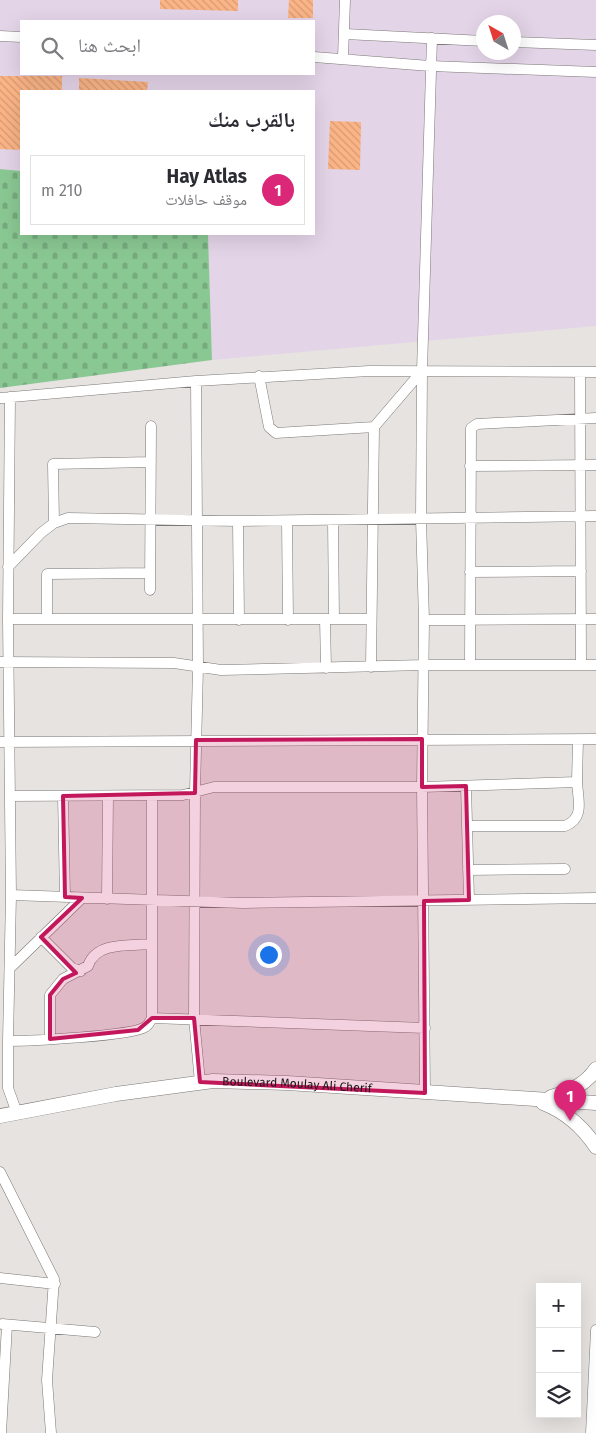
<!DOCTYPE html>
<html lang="ar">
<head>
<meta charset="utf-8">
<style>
	:root { --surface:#fff; --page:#f2f2f3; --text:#2b2b33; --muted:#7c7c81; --line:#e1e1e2; --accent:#db2777 }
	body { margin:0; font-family:"Fira Sans","Noto Naskh Arabic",sans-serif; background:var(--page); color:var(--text); direction:rtl }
	.controls { position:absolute; right:15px; bottom:15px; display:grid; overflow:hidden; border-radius:0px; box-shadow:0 5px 20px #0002 }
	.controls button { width:45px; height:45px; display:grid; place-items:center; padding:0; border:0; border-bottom:1px solid var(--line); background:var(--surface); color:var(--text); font:25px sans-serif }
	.compass { position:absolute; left:476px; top:15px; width:45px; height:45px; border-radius:50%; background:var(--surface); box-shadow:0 5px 20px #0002; rotate:321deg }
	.you { position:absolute; left:268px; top:954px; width:18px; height:18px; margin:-12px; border:4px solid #fff; border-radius:50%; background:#1a73e8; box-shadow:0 0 0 8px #1a73e833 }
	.badge { display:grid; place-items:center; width:32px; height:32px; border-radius:50%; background:var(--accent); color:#fff; font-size:16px; font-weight:700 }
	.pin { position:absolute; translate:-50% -41px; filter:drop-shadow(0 1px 2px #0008) }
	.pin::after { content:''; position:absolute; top:26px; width:18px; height:15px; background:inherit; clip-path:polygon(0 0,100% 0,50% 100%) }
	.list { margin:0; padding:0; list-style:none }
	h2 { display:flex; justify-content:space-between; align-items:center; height:65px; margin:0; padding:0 20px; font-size:21px }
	h2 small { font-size:16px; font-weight:400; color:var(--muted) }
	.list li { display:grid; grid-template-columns:32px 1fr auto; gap:15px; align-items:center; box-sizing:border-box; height:70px; margin:0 10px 10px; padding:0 10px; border:1px solid var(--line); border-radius:0px }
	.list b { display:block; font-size:19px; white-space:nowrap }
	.list p { margin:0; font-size:16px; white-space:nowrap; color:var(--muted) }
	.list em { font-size:16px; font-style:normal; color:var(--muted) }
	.icon { flex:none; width:28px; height:28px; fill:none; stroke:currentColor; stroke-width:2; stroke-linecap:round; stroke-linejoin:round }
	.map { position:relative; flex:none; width:596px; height:1433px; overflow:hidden; direction:ltr }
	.search { position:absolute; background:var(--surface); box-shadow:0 5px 20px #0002; left:20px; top:20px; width:295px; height:55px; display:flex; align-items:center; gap:12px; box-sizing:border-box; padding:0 18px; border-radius:0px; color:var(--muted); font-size:19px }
	.panel { position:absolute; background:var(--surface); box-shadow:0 5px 20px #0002; left:20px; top:90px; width:295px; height:145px; border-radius:0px; direction:rtl }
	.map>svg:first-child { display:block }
	.industrial { fill:#e3d4e7; fill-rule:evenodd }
	.cemetery { fill:url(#cemetery-stones) }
	.building { fill:url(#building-back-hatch) }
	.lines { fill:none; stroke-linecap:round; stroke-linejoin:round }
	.street-casing { stroke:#7b7876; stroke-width:11 }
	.secondary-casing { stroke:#7b7876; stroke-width:15 }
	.street { stroke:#fff; stroke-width:10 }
	.secondary { stroke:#fff; stroke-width:14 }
	.marked { fill:#c2185b; fill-opacity:0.2; stroke:#c2185b; stroke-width:4; stroke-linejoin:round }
	.labels { text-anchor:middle; stroke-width:5; stroke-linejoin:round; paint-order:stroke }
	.street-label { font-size:12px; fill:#181616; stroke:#f4f0ee }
</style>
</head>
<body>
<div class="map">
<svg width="596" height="1433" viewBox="0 0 596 1433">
	<defs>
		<pattern id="cemetery-stones" width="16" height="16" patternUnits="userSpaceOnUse" patternTransform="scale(1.25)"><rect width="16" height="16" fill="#8ac893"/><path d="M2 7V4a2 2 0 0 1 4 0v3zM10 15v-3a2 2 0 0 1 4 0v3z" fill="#76ab7e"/></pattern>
		<pattern id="building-back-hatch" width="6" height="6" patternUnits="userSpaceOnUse" patternTransform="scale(1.25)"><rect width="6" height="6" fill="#fbb486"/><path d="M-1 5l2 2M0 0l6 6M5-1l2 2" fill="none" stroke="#d69a73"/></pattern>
	</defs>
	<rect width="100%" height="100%" fill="#e7e3e1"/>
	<path class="industrial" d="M0,0H596V326L212,360L208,234H314V91H21V171L0,169ZM21,21H314V74H21ZM484,22H514V52H484Z"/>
	<path class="cemetery" d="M0,169L21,171V234H208L212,360L0,388Z"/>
	<path class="building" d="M160,0H238V11L160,9Z
		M289,0H313V18H288Z
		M0,76H62V91H21V150L0,149Z
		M79,78L148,82L147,91H79Z
		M330,121L361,122L360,170L328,169Z"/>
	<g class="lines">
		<defs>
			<path id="street" d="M345,34L484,41
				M0,36L21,37
				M514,42L596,45
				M314,57L430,66L596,72
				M343,58L345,0
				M580,372L581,665
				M259,376L269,427L276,433L374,427L422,371
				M196,381L198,667L195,792L194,1018L200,1082
				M10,397L8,619L11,895L8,1041V1088L17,1113
				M0,398L196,381L369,371L596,372
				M470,466L596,465
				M333,520L334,619
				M238,521L239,620
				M287,521L288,620
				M54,523L53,464L151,462
				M8,567L41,533L54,523L68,518L238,521L596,516
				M470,572L581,571
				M150,590L151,426
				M47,618V574L150,573
				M8,619H371
				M325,619L326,668
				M424,620L596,619
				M0,662L174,663L221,670L424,665H596
				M470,665L471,428L477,424L596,418
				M371,667L374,427
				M0,742L596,739
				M466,786L469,900
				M10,796L183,795L214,787H422L577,782L578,740
				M63,796L65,897
				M468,826H565C585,818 578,800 577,782
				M468,870L565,869
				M11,895L243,903L596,898
				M107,899L108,796
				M41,937L72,968L81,971
				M10,968L82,898
				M152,1018L425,1028
				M50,1039V995L63,979L88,966C96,941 130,946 152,944
				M8,1041C29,1041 132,1036 145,1027C149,1025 150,1021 152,1018V796
				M425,1093L422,787L424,620L421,519L422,371L432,38
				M0,1172L54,1279L47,1380L51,1433
				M0,1278L55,1284
				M2,1324L95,1332
				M1,1433L7,1325
				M591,1433L596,1330"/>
			<g id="secondary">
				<path d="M551,1097C569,1092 585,1085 596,1069"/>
				<path d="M543,1103C566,1112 583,1127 596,1147"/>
				<path id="s1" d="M0,1116L116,1094L213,1081L287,1083L596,1103"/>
			</g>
		</defs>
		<use href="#street" class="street-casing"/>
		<use href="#secondary" class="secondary-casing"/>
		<use href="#street" class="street"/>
		<use href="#secondary" class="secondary"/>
	</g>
	<path class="marked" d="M422,739V787L466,786L469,900L424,901L425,1093L200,1082L194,1018H152L138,1030L50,1039V995L63,979L76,973L41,937L82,898L65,897L63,796L195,793L196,740Z"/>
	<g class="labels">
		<g class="street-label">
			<text dy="4" stroke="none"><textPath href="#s1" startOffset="300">Boulevard Moulay Ali Cherif</textPath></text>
		</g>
	</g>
</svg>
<div class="controls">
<button>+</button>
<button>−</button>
<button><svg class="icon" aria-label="layers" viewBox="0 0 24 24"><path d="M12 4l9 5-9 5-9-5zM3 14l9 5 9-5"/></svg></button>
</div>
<svg class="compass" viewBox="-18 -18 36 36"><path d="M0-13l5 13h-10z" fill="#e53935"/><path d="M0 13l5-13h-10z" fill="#7c7c81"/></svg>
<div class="you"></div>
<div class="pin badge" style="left:570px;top:1121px">1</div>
<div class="search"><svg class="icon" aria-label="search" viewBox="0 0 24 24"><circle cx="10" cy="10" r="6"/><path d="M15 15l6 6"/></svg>ابحث هنا</div>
<section class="panel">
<h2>بالقرب منك<small></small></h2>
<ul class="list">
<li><span class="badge">1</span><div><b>Hay Atlas</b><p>موقف حافلات</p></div><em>210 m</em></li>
</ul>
</section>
</div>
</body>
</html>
